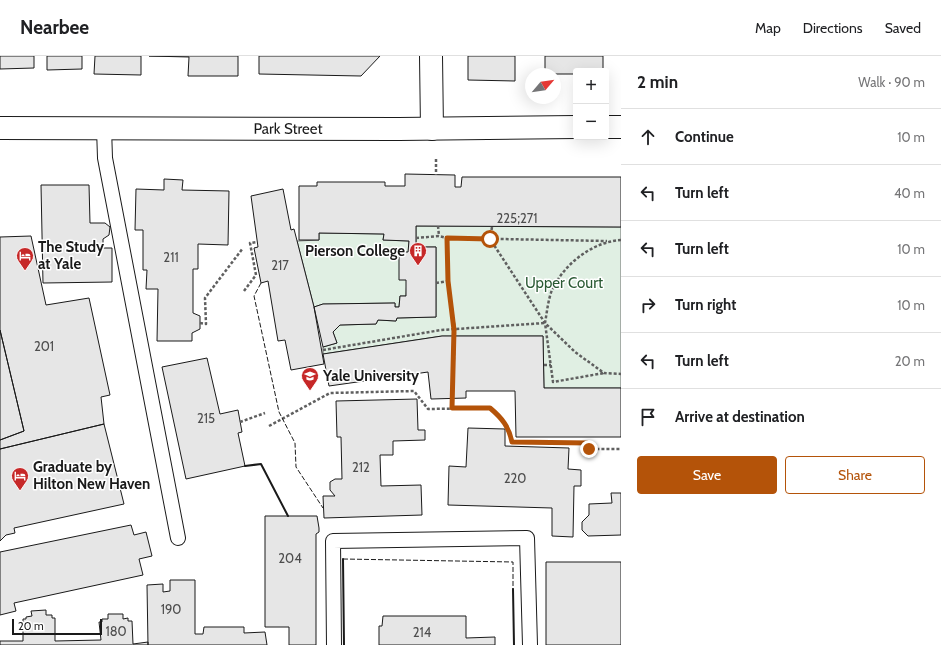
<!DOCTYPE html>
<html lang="en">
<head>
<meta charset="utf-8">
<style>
	:root { --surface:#fff; --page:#f6f6f6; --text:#202124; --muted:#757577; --line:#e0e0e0; --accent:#b45309 }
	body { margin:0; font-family:Cabin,sans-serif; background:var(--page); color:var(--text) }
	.controls { position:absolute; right:12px; top:12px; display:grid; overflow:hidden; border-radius:4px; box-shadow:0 4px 16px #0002 }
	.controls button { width:36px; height:36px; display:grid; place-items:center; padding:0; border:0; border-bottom:1px solid var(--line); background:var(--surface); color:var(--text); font:20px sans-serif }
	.compass { position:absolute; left:525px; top:12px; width:36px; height:36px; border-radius:50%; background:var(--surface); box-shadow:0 4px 16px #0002; rotate:61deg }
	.scale { position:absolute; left:12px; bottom:10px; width:90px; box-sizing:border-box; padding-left:4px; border:2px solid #1a1a1a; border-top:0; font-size:11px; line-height:14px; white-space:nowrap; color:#1a1a1a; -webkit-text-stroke:3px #fff; paint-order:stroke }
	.stop { position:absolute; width:12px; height:12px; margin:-9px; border:3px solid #b45309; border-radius:50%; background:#fff }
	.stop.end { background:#b45309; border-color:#fff; box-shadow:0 1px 4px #0008 }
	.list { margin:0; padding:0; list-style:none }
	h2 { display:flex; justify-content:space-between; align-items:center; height:52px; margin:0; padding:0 16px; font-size:17px }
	h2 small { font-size:13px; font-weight:400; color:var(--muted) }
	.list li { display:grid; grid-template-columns:26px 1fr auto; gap:12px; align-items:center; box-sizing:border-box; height:56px; padding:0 16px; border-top:1px solid var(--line) }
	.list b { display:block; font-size:15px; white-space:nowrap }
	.list em { font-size:13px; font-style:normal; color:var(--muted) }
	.actions { display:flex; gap:8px; padding:12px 16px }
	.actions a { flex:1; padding:9px 0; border:1px solid var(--accent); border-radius:4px; text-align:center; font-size:14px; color:var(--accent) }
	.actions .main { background:var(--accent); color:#fff }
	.icon { flex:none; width:22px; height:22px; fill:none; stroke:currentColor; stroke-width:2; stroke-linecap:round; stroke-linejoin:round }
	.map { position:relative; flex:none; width:621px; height:589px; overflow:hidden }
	header { display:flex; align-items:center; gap:24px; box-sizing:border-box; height:56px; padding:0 20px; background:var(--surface); border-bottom:1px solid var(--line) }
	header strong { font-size:19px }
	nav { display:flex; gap:22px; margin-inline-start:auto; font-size:14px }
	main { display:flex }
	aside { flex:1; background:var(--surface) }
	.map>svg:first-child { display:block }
	.green { fill:#e0efe3; stroke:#6a6a6a }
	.building { fill:#e6e6e6; stroke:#1a1a1a }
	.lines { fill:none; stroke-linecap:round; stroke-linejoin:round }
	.lane-casing { stroke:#1a1a1a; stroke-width:16 }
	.secondary-casing { stroke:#1a1a1a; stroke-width:24 }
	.path { stroke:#5f5f5f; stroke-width:2.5; stroke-dasharray:3 2; stroke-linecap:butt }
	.lane { stroke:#fff; stroke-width:14 }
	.secondary { stroke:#fff; stroke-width:22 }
	.fence { stroke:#1a1a1a; stroke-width:1; stroke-dasharray:5 2; stroke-linecap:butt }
	.wall { stroke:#1a1a1a; stroke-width:2 }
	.route { stroke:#b45309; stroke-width:5 }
	.labels { text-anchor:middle; stroke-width:3; stroke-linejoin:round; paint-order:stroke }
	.number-label { font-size:13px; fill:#4d4d4d }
	.street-label { font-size:15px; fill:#1a1a1a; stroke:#fff }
	.poi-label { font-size:15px; font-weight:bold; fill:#1a1a1a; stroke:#fff; text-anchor:start }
	.park-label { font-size:15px; fill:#2b5a34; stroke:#fff }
</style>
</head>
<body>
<header>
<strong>Nearbee</strong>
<nav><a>Map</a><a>Directions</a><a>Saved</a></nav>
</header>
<main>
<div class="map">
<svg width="621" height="589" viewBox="0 0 621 589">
	<rect width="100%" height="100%" fill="#fff"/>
	<path class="green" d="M416,170L621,171V332H544L543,280H442L323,298V291L337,287L333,276L340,269L376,268L378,264L396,265L397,262L436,261V191H416Z
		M319,177L384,178L383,184L409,185L406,240H400L399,251H395V247L323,248L314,251L297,185L319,184Z"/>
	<path class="building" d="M0,0H34V12L0,13Z
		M47,0H82V13L47,14Z
		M95,0H141V19L94,18Z
		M149,0H238V20H188L189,1Z
		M259,0H380L361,20L259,18Z
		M468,0H515V25L468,24Z
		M545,0H603V15H576V18H545Z
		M405,118L455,119V131H461L462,121H621V171L416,170V191H436V261L397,262L396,265L378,264L376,268L340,269L333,276L337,287L323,291L314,251L323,248L395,247V251H399L400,240H406V224H399V196H408L409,185L383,184L384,178L319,177V184H299V130H317V126H385V130H405Z
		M164,123L183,124L182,134L229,135L228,189L198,188V213H193V257L200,260V273L192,277V285H157L158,233H146L147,214H143V174H135L136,133L164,134Z
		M41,129H89L90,167H105L110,171L109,179L103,183V192H112V226L43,227Z
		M283,133L291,174L294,173L314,251L324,308L291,314L285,284L278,285L268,225L261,227L254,192L258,191L251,140Z
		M31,180L46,249L89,242L110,339L101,341L104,368L0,393V384L24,375L0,274V181Z
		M0,274L24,375L0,384Z
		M442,280H543L544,332H621V381H516L515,335H466V342L431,343L428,316L329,330L323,298Z
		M207,302L220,358L238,354L242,376L238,377L245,410L186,423L162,311Z
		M417,343L418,374H425V384L393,385V399H380L381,430L421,429L422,459L324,462L323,440H335L330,434V426L335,423H342L341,381H337L336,345Z
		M104,368L124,448L14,472L15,477L6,479L0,485V393Z
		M468,372L505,373V390L569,392L568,413L581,414V430H574L573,481L552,480V452L448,449L449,410L466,411Z
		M611,437H621V479L588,480L582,474V466L589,459V448L612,447Z
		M265,460H317L319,472V476L316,478V589H289V571H265Z
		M131,469L134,479L146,476L152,500L139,503L143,519L14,547L16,555L0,559V496Z
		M546,506H621V589H546Z
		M170,524H195V578H203L204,571H244V577L265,576L267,589H148L147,529L163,528V536L170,535Z
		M46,554V559H52V562H55V585L101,584L99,566H102V563H108V558H123V563L128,562V565H132L133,588L148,586V589H0V585H23V563H26V561L32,560L31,555Z
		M383,560H466V582L495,581V589H379V570H382Z"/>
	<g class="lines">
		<defs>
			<path id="lane" d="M104,72L105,102L178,482
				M334,589L333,485L527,482L530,589"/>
			<g id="secondary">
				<path d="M431,0L432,73"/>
				<path d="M606,71H621"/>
				<path id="s1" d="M0,72L399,73L576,71"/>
			</g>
		</defs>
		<use href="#lane" class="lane-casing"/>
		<use href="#secondary" class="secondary-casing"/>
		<path class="path" d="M436,103V119
			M438,170L439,180
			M492,171L490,183L545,267L553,326L604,317
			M416,182L439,180L447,182L607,185
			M447,182L448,225L455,274L452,352
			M621,184C592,186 564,208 552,234C548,244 547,256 545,267L575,296L604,317L621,318
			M436,227L448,225
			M244,235L256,219L250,187L257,186
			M200,267L206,268L205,242L243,192
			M323,294L441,274L545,267
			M544,309H551
			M240,366L265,357
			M269,370L330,337L414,335L428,353L490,352C502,362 509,371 512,386L589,387V393H621"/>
		<use href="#lane" class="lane"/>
		<use href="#secondary" class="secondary"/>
		<path class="fence" d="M261,227L254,240L279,356L295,387L296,411L323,452
			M343,503L513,506V533"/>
		<path class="wall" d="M245,410L261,408L288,460
			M343,503L344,589
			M513,533L514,589"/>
	</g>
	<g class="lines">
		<path class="route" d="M490,183L447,182L448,225L454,274L452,352H490C502,362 509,371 512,386L589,387V393"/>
	</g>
	<defs>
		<symbol id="building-pin" viewBox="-11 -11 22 30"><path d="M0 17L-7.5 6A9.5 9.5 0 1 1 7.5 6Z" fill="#c62828" stroke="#fff"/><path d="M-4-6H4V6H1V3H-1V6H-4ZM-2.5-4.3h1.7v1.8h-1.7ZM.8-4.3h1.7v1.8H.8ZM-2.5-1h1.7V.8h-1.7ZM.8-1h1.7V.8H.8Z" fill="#fff"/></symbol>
		<symbol id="hotel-pin" viewBox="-11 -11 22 30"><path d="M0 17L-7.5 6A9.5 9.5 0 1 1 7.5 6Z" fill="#c62828" stroke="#fff"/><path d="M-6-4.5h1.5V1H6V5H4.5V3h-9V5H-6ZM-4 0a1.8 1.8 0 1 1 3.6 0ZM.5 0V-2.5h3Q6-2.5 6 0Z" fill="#fff"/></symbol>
		<symbol id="university-pin" viewBox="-11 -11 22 30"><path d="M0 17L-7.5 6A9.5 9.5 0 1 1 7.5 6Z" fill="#c62828" stroke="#fff"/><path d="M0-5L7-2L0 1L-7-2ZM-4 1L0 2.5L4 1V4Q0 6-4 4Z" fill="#fff"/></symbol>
	</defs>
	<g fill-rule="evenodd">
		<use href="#building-pin" x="408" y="185" width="20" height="27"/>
		<use href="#hotel-pin" x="15" y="190" width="20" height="27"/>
		<use href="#university-pin" x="300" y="310" width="20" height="27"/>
		<use href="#hotel-pin" x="10" y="410" width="20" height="27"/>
	</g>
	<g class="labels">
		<g class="number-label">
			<text x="517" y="167">225;271</text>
			<text x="171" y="206">211</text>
			<text x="280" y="214">217</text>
			<text x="44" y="295">201</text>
			<text x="206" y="367">215</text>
			<text x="361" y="416">212</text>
			<text x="515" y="427">220</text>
			<text x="290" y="507">204</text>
			<text x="171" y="558">190</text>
			<text x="116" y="580">180</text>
			<text x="422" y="581">214</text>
		</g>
		<g class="street-label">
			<text dy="5" stroke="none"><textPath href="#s1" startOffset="288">Park Street</textPath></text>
		</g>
		<g class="poi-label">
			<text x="38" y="196">The Study<tspan x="38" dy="17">at Yale</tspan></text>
			<text x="405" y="200" text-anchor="end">Pierson College</text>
			<text x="323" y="325">Yale University</text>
			<text x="33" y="416">Graduate by<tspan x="33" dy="17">Hilton New Haven</tspan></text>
		</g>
		<g class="park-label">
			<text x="564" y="232">Upper Court</text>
		</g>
	</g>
</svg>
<div class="controls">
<button>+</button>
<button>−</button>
</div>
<svg class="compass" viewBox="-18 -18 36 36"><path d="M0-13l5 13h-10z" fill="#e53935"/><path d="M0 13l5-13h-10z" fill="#757577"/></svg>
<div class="scale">20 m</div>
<div class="stop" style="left:490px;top:183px"></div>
<div class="stop end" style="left:589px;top:393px"></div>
</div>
<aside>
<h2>2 min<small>Walk · 90 m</small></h2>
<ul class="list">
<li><svg class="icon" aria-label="ahead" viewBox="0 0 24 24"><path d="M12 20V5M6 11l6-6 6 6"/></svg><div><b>Continue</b></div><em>10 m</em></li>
<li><svg class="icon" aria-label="left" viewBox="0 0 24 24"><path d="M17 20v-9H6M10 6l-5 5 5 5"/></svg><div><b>Turn left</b></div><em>40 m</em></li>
<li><svg class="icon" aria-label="left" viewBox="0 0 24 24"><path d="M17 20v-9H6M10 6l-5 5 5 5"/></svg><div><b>Turn left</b></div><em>10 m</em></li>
<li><svg class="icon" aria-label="right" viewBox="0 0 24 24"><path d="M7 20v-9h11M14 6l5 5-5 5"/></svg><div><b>Turn right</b></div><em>10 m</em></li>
<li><svg class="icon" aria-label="left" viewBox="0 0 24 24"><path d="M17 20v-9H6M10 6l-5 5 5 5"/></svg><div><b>Turn left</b></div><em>20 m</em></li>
<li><svg class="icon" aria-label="arrive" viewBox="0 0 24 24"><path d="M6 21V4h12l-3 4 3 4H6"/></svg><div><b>Arrive at destination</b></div></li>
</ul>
<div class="actions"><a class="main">Save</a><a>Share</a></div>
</aside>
</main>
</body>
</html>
